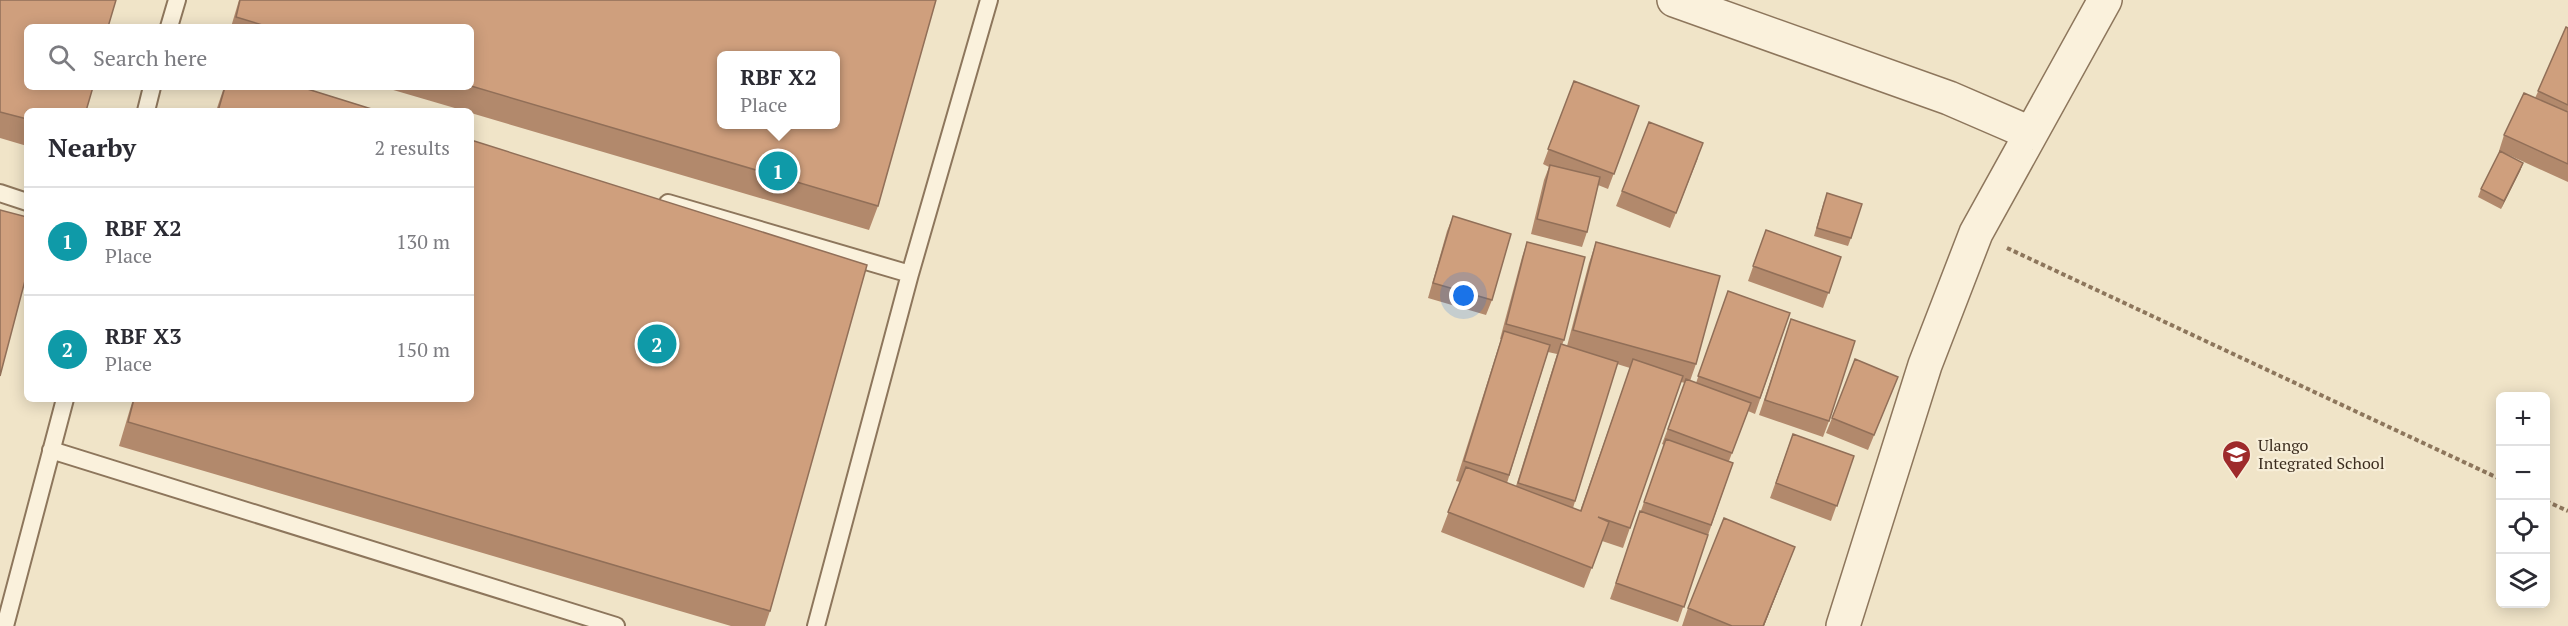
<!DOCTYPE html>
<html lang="en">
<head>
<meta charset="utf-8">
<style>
	:root { --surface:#fff; --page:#f7f7f7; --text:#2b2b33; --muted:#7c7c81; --line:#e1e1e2; --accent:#9e2a2b }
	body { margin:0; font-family:"PT Serif",serif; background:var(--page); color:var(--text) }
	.controls { position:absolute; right:18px; bottom:18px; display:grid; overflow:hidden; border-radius:9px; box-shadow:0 3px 15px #0003 }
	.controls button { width:54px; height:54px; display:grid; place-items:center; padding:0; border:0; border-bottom:2px solid var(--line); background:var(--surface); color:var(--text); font:30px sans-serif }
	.you { position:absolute; left:1464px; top:296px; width:21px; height:21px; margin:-15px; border:4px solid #fff; border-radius:50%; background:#1a73e8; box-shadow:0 0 0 9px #1a73e833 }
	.badge { display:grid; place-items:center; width:39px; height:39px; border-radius:50%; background:var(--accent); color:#fff; font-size:20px; font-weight:700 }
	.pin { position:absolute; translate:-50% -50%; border:3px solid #fff; box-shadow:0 2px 6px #0006 }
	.popup { position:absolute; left:717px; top:51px; width:123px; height:78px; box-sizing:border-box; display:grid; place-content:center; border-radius:9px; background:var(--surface); filter:drop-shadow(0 2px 4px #0005); font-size:20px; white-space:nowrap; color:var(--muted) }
	.popup b { font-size:22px; color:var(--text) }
	.popup::after { content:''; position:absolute; left:50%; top:100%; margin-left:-12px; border:12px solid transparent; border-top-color:var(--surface) }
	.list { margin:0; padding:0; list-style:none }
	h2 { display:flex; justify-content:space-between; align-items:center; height:78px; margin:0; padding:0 24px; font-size:26px }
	h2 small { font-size:20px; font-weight:400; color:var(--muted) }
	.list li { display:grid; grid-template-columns:39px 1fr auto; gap:18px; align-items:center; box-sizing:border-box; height:108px; padding:0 24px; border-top:2px solid var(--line) }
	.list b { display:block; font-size:22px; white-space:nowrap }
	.list p { margin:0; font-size:20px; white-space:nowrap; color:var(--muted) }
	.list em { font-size:20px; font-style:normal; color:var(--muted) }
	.icon { flex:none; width:33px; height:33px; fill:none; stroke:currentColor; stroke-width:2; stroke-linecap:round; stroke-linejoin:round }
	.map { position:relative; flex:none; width:2568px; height:626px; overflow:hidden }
	.search { position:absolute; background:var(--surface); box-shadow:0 3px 15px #0003; left:24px; top:24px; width:450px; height:66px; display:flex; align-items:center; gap:15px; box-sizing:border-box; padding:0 21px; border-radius:9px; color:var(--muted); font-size:22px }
	.panel { position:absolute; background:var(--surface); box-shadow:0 3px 15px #0003; left:24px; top:108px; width:450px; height:294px; border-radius:9px }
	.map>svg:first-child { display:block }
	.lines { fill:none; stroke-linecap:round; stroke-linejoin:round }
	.service-casing { stroke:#8d765c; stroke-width:20 }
	.tertiary-casing { stroke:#8d765c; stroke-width:36 }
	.path { stroke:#8d765c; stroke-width:4; stroke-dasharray:4.5 3; stroke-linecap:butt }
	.service { stroke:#faf1dc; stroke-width:16 }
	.tertiary { stroke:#faf1dc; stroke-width:33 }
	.wall { fill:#b2896c; fill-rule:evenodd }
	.shaded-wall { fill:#916f58 }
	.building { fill:#cf9f7d; stroke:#916f58; stroke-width:1.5; fill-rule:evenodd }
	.labels { text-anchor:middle; stroke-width:4.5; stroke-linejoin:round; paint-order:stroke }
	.poi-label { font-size:16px; fill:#3d2e20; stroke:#f7eed8; text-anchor:start }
</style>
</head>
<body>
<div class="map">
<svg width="2568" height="626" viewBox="0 0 2568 626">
	<rect width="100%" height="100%" fill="#f0e4c8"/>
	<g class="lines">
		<defs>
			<path id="service" d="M169,27L177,0
				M146,111L152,87
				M0,193L27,202
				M668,203L910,274L816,626
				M910,274L989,0
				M51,450L616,626
				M5,626L65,399"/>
			<path id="tertiary" d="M1674,0L1949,98L2030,133
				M1843,626L1925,365L1976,233L2105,0"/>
		</defs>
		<use href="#service" class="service-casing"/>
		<use href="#tertiary" class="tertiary-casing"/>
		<path class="path" d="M2007,248L2500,479
			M2546,501L2568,511"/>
		<use href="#service" class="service"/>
		<use href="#tertiary" class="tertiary"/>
	</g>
	<path class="wall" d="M0,0L27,111V146L0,138Z
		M239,0H936L878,206L869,230L471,113V111H465L383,87H471V27H231Z
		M2568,28V182L2500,151L2523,163L2520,171L2501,209L2478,197L2481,189L2500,151H2499L2504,135L2535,98Z
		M1574,81L1639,106L1608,189L1598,185L1587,232L1582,247L1531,234L1544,180L1549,167L1543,164Z
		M224,87H301L378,111H216Z
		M1698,158L1670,228L1616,206L1622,191Z
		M1824,201L1851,238L1848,246L1814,236Z
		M1453,216L1492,300L1486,315L1428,298L1447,231Z
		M1766,230L1841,257L1823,308L1748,281Z
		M1527,242L1564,340L1562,345L1567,346L1589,263L1596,242L1696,364L1690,381L1696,383L1728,291L1790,313L1755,414L1748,411L1729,461L1733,463L1678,622L1610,599L1664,445L1662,444L1685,383L1681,382L1623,548L1602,541L1584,588L1441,532L1460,482L1456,481L1501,339H1500L1522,257ZM1548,352L1557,354L1516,486L1507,483ZM1617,364L1630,368L1580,511L1573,508Z
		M1791,319L1829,421L1823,437L1759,415Z
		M1898,377L1868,450L1826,433L1832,418Z
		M133,399H471L770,611L765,626H731L119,446Z
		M1793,434L1854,456L1831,521L1770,498Z
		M1795,547L1764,626H1682L1688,608Z"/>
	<path class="shaded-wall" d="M2523,163L2520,171L2501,209L2504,201Z
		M1795,547L1764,626H1763Z"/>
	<path class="building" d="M0,0H116L108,27H27V87H93L86,111H27V119L0,112Z
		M240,0H936L878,206L471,86V27H269L236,17ZM721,56H835V124H721Z
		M2566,27L2568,28V105L2538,91Z
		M1574,81L1639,106L1614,174L1548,149Z
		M225,87H301L378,111H218Z
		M2524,93L2568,112V164L2504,135Z
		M1649,122L1703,143L1676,213L1622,191Z
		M471,140L867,265L770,611L128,422L134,399H471Z
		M2500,151L2523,163L2504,201L2481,189Z
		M1550,165L1600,177L1587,232L1537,219Z
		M1827,193L1862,204L1851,238L1817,228Z
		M0,210L27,217V273L0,376Z
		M1453,216L1511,234L1492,300L1433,283Z
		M1766,230L1841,257L1829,293L1753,266Z
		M1527,242L1585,257L1564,340L1506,324Z
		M1596,242L1720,276L1696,364L1573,330Z
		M1728,291L1790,313L1760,398L1698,376Z
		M1791,319L1855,341L1829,421L1765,400Z
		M1504,331L1550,345L1509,475L1464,461Z
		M1561,344L1618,362L1575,501L1518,483Z
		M1633,359L1683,376L1630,528L1598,517L1609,522L1592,568L1448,512L1466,467L1581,511Z
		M1855,359L1898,377L1874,435L1832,418Z
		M1686,379L1751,403L1732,453L1668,429Z
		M1793,434L1854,456L1837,506L1776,483Z
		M1666,439L1733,463L1711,525L1644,502Z
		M1640,511L1708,535L1684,607L1616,583Z
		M1724,518L1795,547L1763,626H1732L1688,608Z"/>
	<defs>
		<symbol id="school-pin" viewBox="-11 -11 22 30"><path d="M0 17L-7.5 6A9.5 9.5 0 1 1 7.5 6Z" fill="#9e2a2b" stroke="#f7eed8"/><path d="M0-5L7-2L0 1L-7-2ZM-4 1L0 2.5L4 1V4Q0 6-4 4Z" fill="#fff"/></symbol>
	</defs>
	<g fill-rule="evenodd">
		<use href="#school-pin" x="2220" y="438" width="33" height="45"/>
	</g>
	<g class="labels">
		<g class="poi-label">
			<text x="2258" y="451">Ulango<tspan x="2258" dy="18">Integrated School</tspan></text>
		</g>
	</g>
</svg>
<div class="controls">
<button>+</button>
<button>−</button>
<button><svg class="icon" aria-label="locate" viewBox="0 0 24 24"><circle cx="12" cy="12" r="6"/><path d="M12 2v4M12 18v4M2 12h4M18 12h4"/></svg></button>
<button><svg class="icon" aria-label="layers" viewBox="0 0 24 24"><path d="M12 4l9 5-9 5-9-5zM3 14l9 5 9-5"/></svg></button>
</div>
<div class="you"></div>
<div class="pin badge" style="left:778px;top:171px;background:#0f9aa8">1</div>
<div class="popup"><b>RBF X2</b>Place</div>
<div class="pin badge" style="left:657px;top:344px;background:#0f9aa8">2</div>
<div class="search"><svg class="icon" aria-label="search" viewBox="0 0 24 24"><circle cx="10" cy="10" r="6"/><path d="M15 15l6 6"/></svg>Search here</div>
<section class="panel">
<h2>Nearby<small>2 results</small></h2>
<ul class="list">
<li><span class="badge" style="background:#0f9aa8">1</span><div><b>RBF X2</b><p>Place</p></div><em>130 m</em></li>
<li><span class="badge" style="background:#0f9aa8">2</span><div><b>RBF X3</b><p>Place</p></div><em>150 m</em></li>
</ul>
</section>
</div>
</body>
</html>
